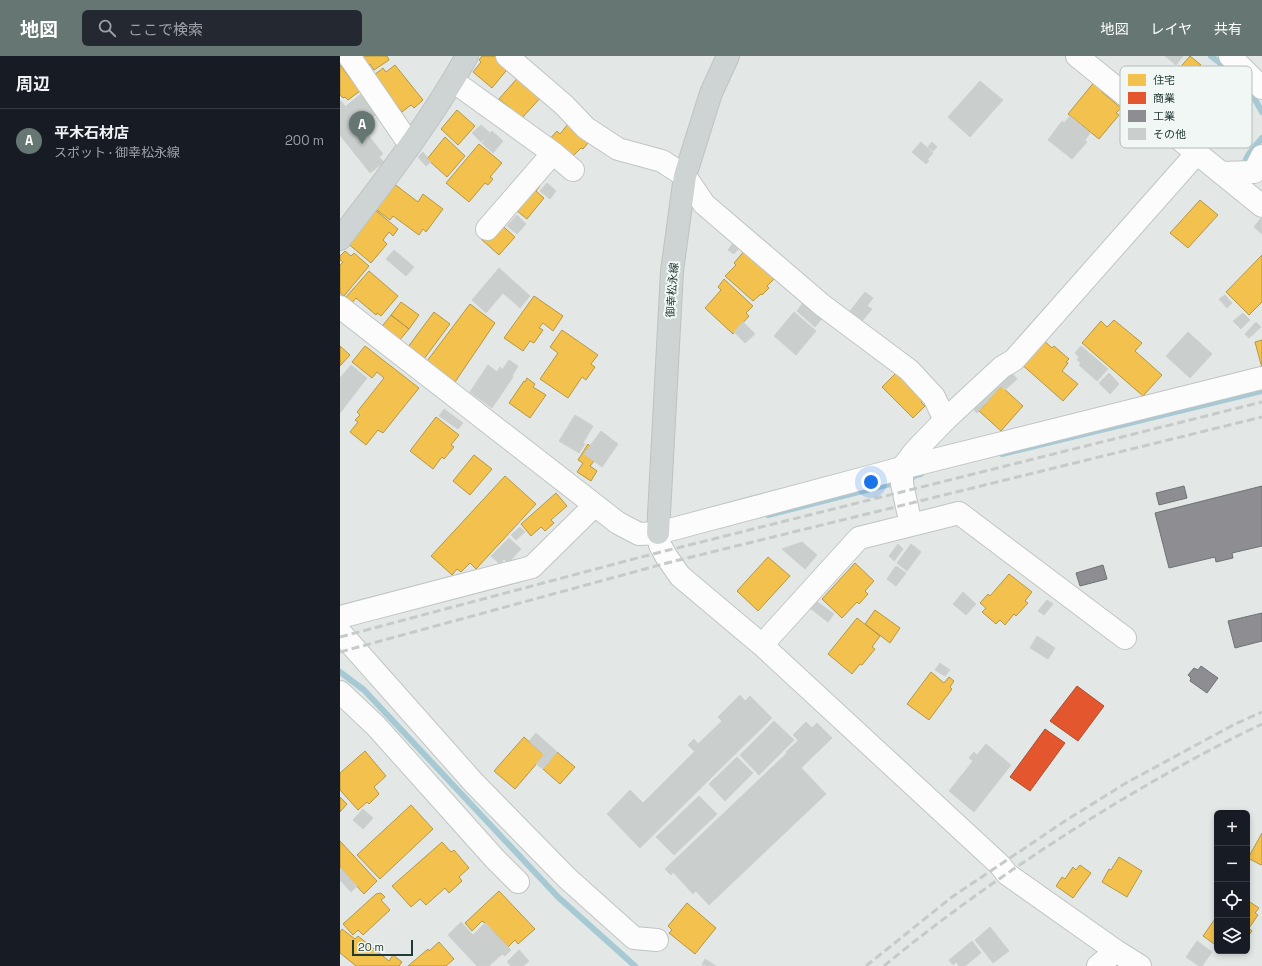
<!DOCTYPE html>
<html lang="ja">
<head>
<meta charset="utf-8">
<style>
	:root { --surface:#171b24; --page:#242831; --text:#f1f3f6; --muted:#9ea1a6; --line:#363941; --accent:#667773 }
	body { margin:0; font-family:"Space Grotesk","Noto Sans JP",sans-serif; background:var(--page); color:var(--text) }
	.controls { position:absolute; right:12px; bottom:12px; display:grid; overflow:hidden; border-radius:6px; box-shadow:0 2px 6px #0003 }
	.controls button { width:36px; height:36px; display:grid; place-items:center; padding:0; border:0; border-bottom:1px solid var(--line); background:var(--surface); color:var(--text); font:20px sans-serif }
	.scale { position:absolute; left:12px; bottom:10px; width:61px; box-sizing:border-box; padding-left:4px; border:2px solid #223a35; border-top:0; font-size:11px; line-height:14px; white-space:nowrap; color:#223a35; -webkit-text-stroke:3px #f1f7f4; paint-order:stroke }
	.you { position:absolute; left:531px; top:426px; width:14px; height:14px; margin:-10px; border:3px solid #fff; border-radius:50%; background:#1a73e8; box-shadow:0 0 0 6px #1a73e833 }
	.badge { display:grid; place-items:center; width:26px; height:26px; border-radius:50%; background:var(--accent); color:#fff; font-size:13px; font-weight:700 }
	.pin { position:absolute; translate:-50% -33px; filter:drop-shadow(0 1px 2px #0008) }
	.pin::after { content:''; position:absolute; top:21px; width:14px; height:12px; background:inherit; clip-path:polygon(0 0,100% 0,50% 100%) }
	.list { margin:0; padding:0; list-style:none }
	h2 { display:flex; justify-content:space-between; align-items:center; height:52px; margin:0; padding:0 16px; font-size:17px }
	h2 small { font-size:13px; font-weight:400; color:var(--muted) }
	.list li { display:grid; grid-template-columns:26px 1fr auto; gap:12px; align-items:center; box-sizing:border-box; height:64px; padding:0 16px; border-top:1px solid var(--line) }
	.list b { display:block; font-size:15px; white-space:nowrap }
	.list p { margin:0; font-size:13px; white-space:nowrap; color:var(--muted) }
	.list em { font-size:13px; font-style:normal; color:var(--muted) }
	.icon { flex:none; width:22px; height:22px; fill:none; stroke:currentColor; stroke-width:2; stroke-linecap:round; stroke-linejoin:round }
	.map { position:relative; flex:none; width:922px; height:910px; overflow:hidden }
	header { display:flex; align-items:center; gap:24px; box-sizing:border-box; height:56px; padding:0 20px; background:var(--accent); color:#fff }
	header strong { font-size:19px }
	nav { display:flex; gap:22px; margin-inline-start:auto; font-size:14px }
	.search { width:280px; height:36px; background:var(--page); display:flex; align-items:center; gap:10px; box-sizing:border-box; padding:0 14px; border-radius:6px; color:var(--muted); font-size:15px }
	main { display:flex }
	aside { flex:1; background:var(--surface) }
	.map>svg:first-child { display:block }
	.homes { fill:#f2c14e; stroke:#b49846 }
	.shops { fill:#e4572e; stroke:#aa4e30 }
	.industry { fill:#8d8d92; stroke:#6d7476 }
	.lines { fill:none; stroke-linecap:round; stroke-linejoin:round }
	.stream { stroke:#a6c9d4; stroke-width:6 }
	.building { fill:#cacfcd; stroke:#ccd1cf }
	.minor-casing { stroke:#c0c5c3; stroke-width:24 }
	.major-casing { stroke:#bcc4c2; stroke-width:24 }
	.minor { stroke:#fbfcfb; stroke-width:22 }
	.major { stroke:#ced4d3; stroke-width:22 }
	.rail { stroke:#c6cac9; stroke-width:3; stroke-dasharray:8 4; stroke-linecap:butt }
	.labels { text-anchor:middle; stroke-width:4; stroke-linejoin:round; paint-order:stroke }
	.street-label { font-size:11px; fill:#223a35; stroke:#f1f7f4 }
	.key { fill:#f1f7f4; stroke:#b3bebb; stroke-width:1 }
	.key-label { font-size:11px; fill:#223a35 }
</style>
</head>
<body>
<header>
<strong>地図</strong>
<div class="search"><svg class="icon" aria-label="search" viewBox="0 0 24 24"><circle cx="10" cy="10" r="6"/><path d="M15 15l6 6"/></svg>ここで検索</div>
<nav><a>地図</a><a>レイヤ</a><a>共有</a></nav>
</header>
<main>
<aside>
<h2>周辺<small></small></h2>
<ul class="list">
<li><span class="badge">A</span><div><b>平木石材店</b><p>スポット · 御幸松永線</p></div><em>200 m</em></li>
</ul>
</aside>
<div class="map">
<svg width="922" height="910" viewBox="0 0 922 910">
	<rect width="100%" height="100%" fill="#e3e8e6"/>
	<path class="homes" d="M20,0H47L49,4L34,14L30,8L27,10Z
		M142,0H157L170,10L152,32L133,16L141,6L139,4Z
		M850,0L861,9L858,11L866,18L856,30L859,32L837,58L814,38L834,13L837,15Z
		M0,9L20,35L8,44L5,41L3,42L0,39Z
		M55,9L83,44L74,52L71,49L62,56L33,20L43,12L46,16Z
		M180,19L203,39L182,62L159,43Z
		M755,25L764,33L762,36L781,52L776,57L779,59L759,83L728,58Z
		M117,54L135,70L118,89L101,73Z
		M228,68L249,86L243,93L241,92L227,106L206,87L217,75L220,78Z
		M105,81L125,100L107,121L87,103Z
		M139,88L162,107L150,121L153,123L148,129L145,127L129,146L106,127Z
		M192,124L200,130L196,135L204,142L187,163L171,150Z
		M53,127L78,146L83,138L103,153L86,176L83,173L79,179L53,160L50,164L34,152Z
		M860,144L878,159L848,192L830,177Z
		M34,153L58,173L53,180L49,176L43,184L47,188L31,207L6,186Z
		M157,165L175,181L159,199L141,183Z
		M405,194L435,222L427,230L429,232L422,239L421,238L413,245L385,220L396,209L394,207Z
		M5,195L11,200L14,197L29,210L4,240L0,237V209L3,206L0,204V200Z
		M922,199V246L909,259L886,236Z
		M29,215L58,240L41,260L37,257L36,259L16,242L12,247L6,241Z
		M384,223L413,250L406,257L409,260L393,278L365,252L381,234L378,231Z
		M194,240L223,260L213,275L203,267L199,272L203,274L194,287L190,285L183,295L164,282Z
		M61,246L79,259L69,273L51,259Z
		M130,248L155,267L115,326L87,305Z
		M94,256L110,268L84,303L68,291Z
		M51,259L69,273L58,286L40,273Z
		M774,264L802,287L795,295L822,319L803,340L742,287L761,265L767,271Z
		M222,274L258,299L251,308L255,311L246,324L242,321L228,342L200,323L218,297L210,291Z
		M700,281L712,292L714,290L729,303L726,306L728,307L722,315L738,328L723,345L679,306Z
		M922,284V312L915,286Z
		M0,290L10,299L0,310Z
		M25,290L79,332L43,377L38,374L26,389L10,376L18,366L15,364L20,359L17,356L44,322L37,316L32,322L12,306Z
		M558,315L565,322L563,324L583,344L581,346L585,350L573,362L542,331Z
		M187,322L195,328L193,331L206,339L190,362L169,347L184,325L185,326Z
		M661,330L683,350L661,375L639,355Z
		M96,361L119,379L111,389L114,391L104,403L102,401L93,413L70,395Z
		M248,388L250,390L244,398L254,405L250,410L257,415L251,425L237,416L243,407L238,404Z
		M134,399L152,413L130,439L113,425Z
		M165,420L196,448L136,513L130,507L121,516L117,513L112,519L91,500Z
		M216,437L227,450L211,464L214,467L205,475L201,471L191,480L181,468Z
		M428,501L450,520L418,555L397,535Z
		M515,507L534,525L525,535L528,538L519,548L517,546L502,562L482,543Z
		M669,518L692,536L685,545L688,547L676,560L674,558L665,569L660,564L656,568L642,556L646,552L640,547L648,538L650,540Z
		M535,554L560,572L550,587L525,568Z
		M517,562L540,580L532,591L535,593L522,609L520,608L512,618L488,598Z
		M591,616L604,627L609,621L614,625L610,631L612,633L589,664L567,648Z
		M184,681L204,699L175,733L154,715Z
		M25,695L46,720L34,731L39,738L29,748L27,746L18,754L0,734V717Z
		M217,696L235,711L220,728L203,713Z
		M0,741L7,748L0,756Z
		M71,749L93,773L40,823L17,799Z
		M922,777V808L921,809L908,802Z
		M0,785L37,825L24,838L0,812Z
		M102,786L111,796L114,794L129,812L119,821L122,825L109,837L105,832L86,849L80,843L71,851L52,830Z
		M779,801L802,815L787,841L762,826L769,813L771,814Z
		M740,809L751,817L733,842L716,830L722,821L725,823L733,811L736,814Z
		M159,835L195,873L178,888L175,884L168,891L145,867L142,865L132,875L125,867Z
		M41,837L45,841L41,844L50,854L23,879L18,874L13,879L3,868L36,838Z
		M907,844L919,852L915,857L918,859L909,872L912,875L907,882Z
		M347,847L376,872L355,898L329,877L332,874L328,870Z
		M877,860V890L863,880Z
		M2,873L15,883L18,880L49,905L53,899L62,906L59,910H16L0,897V876Z
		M99,886L114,903L106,910H68L88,893L89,895Z"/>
	<path class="shops" d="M737,630L764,650L738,685L710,665Z
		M705,673L725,687L690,735L670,721Z"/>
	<path class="industry" d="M844,430L847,442L819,449L816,437Z
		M922,430V490L892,497L893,502L876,506L875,501L829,512L815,457Z
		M763,509L767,523L740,530L736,517Z
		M922,557V585L895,592L888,565Z
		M861,610L878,622L867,637L850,625L851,622L848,619L854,612L858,614Z"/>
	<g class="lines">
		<path class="stream" d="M871,0L891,15
			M909,33L922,56
			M904,113C903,102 915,90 922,82
			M662,398L922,335
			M428,459L570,423L576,419L581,418
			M0,616L24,634L218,841L295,910"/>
	</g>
	<path class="building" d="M825,0H843L836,9Z
		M640,25L663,44L630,81L608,61Z
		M21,38L37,58L21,70L5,51Z
		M0,45H1L43,98L39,101L44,106L30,117L0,79Z
		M730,60L750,77L745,84L724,67Z
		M722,65L747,86L732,103L708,84Z
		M141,69L150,77L141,86L132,77Z
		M152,75L163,85L153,97L142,87Z
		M581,86L593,97L587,104L589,105L586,108L572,96Z
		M592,86L597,91L593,95L588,91Z
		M83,96L87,101V103L91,106L86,110L78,101Z
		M207,127L216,135L210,143L200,135Z
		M177,159L186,168L177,178L167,170Z
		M921,162L922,163V178L914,171Z
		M397,182L403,187L394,198L388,194Z
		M54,194L74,211L66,220L46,203Z
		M159,212L190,240L180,252L163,237L146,257L132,244Z
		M525,236L533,242L527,250L532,253L523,264L510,255Z
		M885,239L892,247L887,252L879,243Z
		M466,243L485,259L475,271L457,255Z
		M454,256L476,275L456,299L434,280Z
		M903,257L910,264L901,273L893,265Z
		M403,266L415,278L405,287L394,276Z
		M916,266L921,271L909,282L905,278Z
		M848,276L872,298L850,322L826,300Z
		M741,290L768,313L757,325L739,309L741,307L737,304L739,301L735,297Z
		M169,304L178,310L172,320L173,321L152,352L130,336L148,309L157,316L160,311L162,314Z
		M11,309L27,322L0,357V322Z
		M670,315L677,323L665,334L661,330L637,357L632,352Z
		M769,317L779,328L770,338L759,327Z
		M104,353L123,367L118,373L99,360Z
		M235,359L253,370L243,387L245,388L239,397L219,385Z
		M261,375L278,388L262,411L244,398Z
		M180,471L185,476L176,484L171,479Z
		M169,482L181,493L168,507L164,503L160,508L151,500Z
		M462,486L477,499L465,513L442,493Z
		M558,488L563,493L554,505L549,500Z
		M571,488L581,496L567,515L557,507Z
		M556,510L566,517L556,530L547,523Z
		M623,536L636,548L626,559L613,548Z
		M707,544L713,548L704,559L698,555Z
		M476,545L494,558L488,566L470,552Z
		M697,580L715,592L708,603L690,592Z
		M600,607L610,614L605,620L595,614Z
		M400,639L405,645L410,640L432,662L379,714L357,693L355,696L348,689L354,683L358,688L382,665L378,661Z
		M434,665L454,684L419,719L400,699Z
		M466,666L472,672L458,684L453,679Z
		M477,667L492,682L461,712L446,696Z
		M196,677L217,696L203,713L196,708L204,699L189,685Z
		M646,688L671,709L634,756L609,735L633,705L629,702L634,696L637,699Z
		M357,693L379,714L300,792L267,758L290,734L303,747Z
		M447,697L486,738L369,849L356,835L353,838L333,816L331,819L325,813Z
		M397,701L413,717L385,745L369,728Z
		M359,740L377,758L334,799L316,781Z
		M23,753L33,762L23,773L13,764Z
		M0,812L17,830L11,836L0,824Z
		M121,866L133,879L145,867L171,894L165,900L162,898L149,910H137L108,879Z
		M650,871L669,895L653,907L635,884Z
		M632,885L641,897L625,910H619L616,906L613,909L609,904Z
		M857,885L872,896L862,910H859L846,901Z
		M179,894L189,905L183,910H171L167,906Z
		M365,903L376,910L362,909Z"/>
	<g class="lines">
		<defs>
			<path id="minor" d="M9,0L70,89
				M167,0L224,49L246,72L278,93L322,105L345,120L364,148L482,249L569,314L594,341L605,364
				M737,0L922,150
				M890,0L922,32
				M113,25L213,97L147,173
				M213,97L233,114
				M881,117L914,116L922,100
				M0,251L278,467L299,478L318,477L562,412L922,322
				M571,469L562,428V412L575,395L605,364L662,311L674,304L857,97
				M318,477L320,489L326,500L340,520L422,589L660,809L667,818L776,895L800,910
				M0,561L192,511L255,449
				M0,576L134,727L227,822L294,882L317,884
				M422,589L519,482L619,457L785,582
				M0,636L36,670L155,803L178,826
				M758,910L776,895"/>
			<path id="major" d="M0,183C45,124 91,65 127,0
				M318,477L332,215L345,120L371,37L388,0"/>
		</defs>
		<use href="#minor" class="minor-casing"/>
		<use href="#major" class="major-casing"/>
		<use href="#minor" class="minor"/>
		<use href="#major" class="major"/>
		<path class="rail" d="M0,581L301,501L922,346
			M0,596L327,507L922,361
			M526,910L612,841L725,765L786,727L895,668L922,656
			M544,910C614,852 690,800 768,752C818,722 869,693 922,668"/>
	</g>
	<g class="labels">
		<g class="street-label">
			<text transform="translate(332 234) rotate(-86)" y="4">御幸松永線</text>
		</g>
	</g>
	<rect x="780" y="10" width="132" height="82" rx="6" class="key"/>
	<rect x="788" y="18" width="18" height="12" fill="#f2c14e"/>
	<rect x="788" y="36" width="18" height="12" fill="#e4572e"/>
	<rect x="788" y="54" width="18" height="12" fill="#8d8d92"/>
	<rect x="788" y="72" width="18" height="12" fill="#cacfcd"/>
	<g class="key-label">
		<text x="813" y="28">住宅</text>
		<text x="813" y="46">商業</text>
		<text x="813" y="64">工業</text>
		<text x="813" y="82">その他</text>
	</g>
</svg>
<div class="controls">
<button>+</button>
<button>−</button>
<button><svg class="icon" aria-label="locate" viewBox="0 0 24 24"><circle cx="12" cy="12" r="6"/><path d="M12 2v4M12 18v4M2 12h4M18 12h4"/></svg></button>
<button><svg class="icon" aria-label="layers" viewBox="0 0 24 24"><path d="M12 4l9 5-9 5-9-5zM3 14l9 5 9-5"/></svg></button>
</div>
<div class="scale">20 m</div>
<div class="you"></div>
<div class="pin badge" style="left:22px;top:88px">A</div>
</div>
</main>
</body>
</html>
